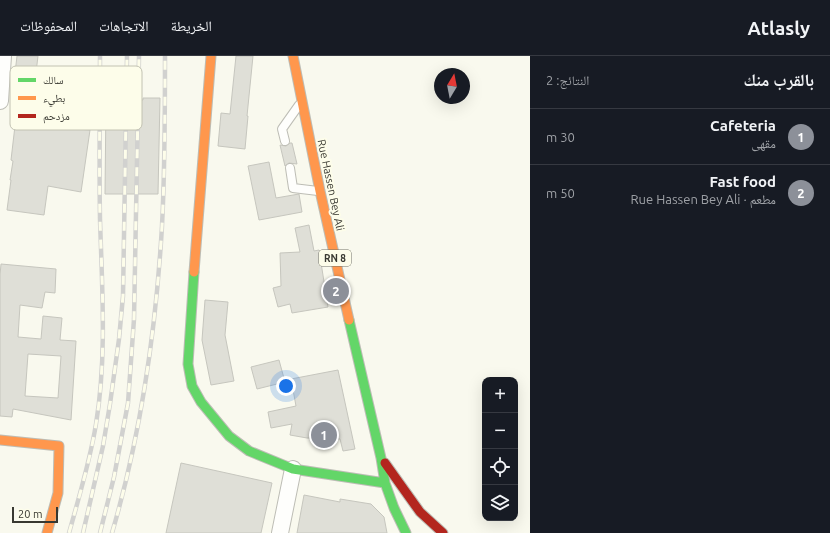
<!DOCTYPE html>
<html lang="ar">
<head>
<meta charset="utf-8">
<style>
	:root { --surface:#171b24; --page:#20242c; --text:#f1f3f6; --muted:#9ea1a6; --line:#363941; --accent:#8c9099 }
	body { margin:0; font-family:Ubuntu,"Noto Naskh Arabic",sans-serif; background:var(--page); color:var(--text); direction:rtl }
	.controls { position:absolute; right:12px; bottom:12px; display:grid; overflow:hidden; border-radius:8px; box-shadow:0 4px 16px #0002 }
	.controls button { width:36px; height:36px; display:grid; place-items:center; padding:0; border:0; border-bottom:1px solid var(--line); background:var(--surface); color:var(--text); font:20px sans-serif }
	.compass { position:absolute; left:434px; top:12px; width:36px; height:36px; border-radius:50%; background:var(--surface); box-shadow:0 4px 16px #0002; rotate:10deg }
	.scale { position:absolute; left:12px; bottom:10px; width:46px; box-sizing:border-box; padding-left:4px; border:2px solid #383831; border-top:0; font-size:11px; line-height:14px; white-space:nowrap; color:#383831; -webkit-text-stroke:3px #fdfdea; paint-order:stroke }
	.you { position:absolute; left:286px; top:330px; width:14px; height:14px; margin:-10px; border:3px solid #fff; border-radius:50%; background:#1a73e8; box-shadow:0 0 0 6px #1a73e833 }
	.badge { display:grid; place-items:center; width:26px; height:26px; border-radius:50%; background:var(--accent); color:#fff; font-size:13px; font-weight:700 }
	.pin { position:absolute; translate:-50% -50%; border:2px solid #fff; box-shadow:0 1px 4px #0006 }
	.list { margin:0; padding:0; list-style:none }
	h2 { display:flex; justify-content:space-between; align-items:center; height:52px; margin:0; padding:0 16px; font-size:17px }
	h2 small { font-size:13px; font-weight:400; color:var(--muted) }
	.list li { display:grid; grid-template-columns:26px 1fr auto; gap:12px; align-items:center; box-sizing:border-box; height:56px; padding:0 16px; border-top:1px solid var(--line) }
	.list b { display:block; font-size:15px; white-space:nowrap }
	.list p { margin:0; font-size:13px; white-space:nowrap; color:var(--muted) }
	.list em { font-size:13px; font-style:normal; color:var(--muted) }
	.icon { flex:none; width:22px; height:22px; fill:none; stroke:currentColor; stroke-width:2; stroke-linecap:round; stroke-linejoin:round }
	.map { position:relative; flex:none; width:530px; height:477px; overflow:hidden; direction:ltr }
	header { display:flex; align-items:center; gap:24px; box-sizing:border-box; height:56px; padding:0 20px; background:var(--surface); border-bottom:1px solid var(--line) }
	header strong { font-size:19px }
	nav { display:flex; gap:22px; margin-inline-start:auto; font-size:14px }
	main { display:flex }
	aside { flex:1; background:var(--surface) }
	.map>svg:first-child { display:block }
	.building { fill:#dfdfd7; stroke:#c6c6be; fill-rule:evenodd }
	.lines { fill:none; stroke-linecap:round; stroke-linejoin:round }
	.lane-casing { stroke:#bdbdb5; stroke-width:10 }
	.street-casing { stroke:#bdbdb5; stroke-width:18 }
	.fast-casing { stroke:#bdbdb5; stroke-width:11 }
	.slow-casing { stroke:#bdbdb5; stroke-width:11 }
	.jam-casing { stroke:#bdbdb5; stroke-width:11 }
	.lane { stroke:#fefefc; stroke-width:8 }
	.street { stroke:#fefefc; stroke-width:16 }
	.fast { stroke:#63d668; stroke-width:9 }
	.slow { stroke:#ff974d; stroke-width:9 }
	.jam { stroke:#b3261e; stroke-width:9 }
	.rail-casing { stroke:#d1d1cf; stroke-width:4.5 }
	.rail { stroke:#fdfdea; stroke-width:3; stroke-dasharray:9; stroke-linecap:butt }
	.labels { text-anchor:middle; stroke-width:4; stroke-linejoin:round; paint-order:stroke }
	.shield { fill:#fdfdea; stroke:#737368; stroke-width:1 }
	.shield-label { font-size:10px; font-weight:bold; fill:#383831 }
	.street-label { font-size:11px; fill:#383831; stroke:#fdfdea }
	.key { fill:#fdfdea; stroke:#c2c2b2; stroke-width:1 }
	.key-label { font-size:11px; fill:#383831 }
</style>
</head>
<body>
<header>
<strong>Atlasly</strong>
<nav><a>الخريطة</a><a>الاتجاهات</a><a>المحفوظات</a></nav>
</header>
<main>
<aside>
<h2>بالقرب منك<small>النتائج: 2</small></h2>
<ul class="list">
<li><span class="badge">1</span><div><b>Cafeteria</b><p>مقهى</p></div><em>30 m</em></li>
<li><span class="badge">2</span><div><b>Fast food</b><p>مطعم · Rue Hassen Bey Ali</p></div><em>50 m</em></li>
</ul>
</aside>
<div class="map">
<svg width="530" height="477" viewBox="0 0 530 477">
	<rect width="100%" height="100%" fill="#f9f9ee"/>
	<path class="building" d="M17,0H38L34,33L53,36L48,71L90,74L81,136L48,130L44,159L7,154L11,124H10L13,105L11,104L20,27L14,26Z
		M236,0H253L247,60H248L245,93L218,90L221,57L230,58Z
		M143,42H160L158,138H105L106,43L143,44Z
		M290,87H292L297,108L289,107L285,110L280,89L286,90Z
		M269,106L276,142L299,138L302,156L259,164L248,110Z
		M309,169L314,195L319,194L328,251L292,257L290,248L278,251L273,232L281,230L280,197L300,196L295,172Z
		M1,208L56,213L55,237L45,236L42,252L20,249L18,281L41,283L43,260L62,262L60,284L76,285L71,364L13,353L12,361L0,360V219ZM28,298L61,300L58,342L25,340Z
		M205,244L228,246L225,279L234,325L211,329L202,284Z
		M279,304L285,326L257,333L251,311Z
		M338,314L355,393L343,395L340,383L307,382L290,379L292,368L271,372L268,356L296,350L291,323Z
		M181,407L272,427L261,477H166Z
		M304,439L340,446V443L371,448L384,461L387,477H297Z"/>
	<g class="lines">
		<defs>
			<path id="lane" d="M285,85L282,73L299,49
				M290,112L293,132L318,135"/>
			<path id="street" d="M0,45L3,0
				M280,477L293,413"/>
			<path id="fast" d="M194,216L188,308L192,330L201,346L229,380L249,395L293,413L385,427
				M349,264L381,402L385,427L394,452L406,477"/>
			<path id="slow" d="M293,0L320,135L349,264
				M194,216L211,0
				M0,384L59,390L58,437L47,477"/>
			<path id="jam" d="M385,407L420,456L443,477"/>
		</defs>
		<use href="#lane" class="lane-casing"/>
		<use href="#street" class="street-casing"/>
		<use href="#fast" class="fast-casing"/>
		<use href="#slow" class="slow-casing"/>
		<use href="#jam" class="jam-casing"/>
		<use href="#lane" class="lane"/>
		<use href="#street" class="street"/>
		<use href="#fast" class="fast"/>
		<use href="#slow" class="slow"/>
		<use href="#jam" class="jam"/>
		<defs>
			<path id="rail" d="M69,477C79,441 90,405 96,368C107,301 102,231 100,163C99,109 100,54 100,0
				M83,477L103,390L110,348L119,283L123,240L127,0
				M100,477L114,421L128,347L134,263L139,0
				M112,477C141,378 156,273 162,170C165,113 165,57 165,0"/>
		</defs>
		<use href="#rail" class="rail-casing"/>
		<use href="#rail" class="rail"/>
	</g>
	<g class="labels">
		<rect class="shield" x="319" y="194" width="32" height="16" rx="3"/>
		<g class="shield-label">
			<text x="335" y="206">RN 8</text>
		</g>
		<g class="street-label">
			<text transform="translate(331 129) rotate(78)" y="4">Rue Hassen Bey Ali</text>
		</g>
	</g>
	<rect x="10" y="10" width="132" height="64" rx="6" class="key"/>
	<rect x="18" y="22" width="18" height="4" fill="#63d668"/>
	<rect x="18" y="40" width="18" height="4" fill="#ff974d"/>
	<rect x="18" y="58" width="18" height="4" fill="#b3261e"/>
	<g class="key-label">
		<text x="43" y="28">سالك</text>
		<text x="43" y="46">بطيء</text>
		<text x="43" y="64">مزدحم</text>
	</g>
</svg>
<div class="controls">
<button>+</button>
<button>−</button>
<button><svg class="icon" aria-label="locate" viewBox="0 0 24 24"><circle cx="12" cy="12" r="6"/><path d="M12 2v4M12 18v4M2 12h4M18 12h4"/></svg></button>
<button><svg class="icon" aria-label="layers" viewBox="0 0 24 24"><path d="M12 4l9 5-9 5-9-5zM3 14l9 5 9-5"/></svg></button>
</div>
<svg class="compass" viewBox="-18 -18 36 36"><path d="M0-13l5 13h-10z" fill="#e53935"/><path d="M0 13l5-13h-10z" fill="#9ea1a6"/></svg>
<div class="scale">20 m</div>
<div class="you"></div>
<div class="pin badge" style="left:324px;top:379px">1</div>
<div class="pin badge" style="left:336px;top:235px">2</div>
</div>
</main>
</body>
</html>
